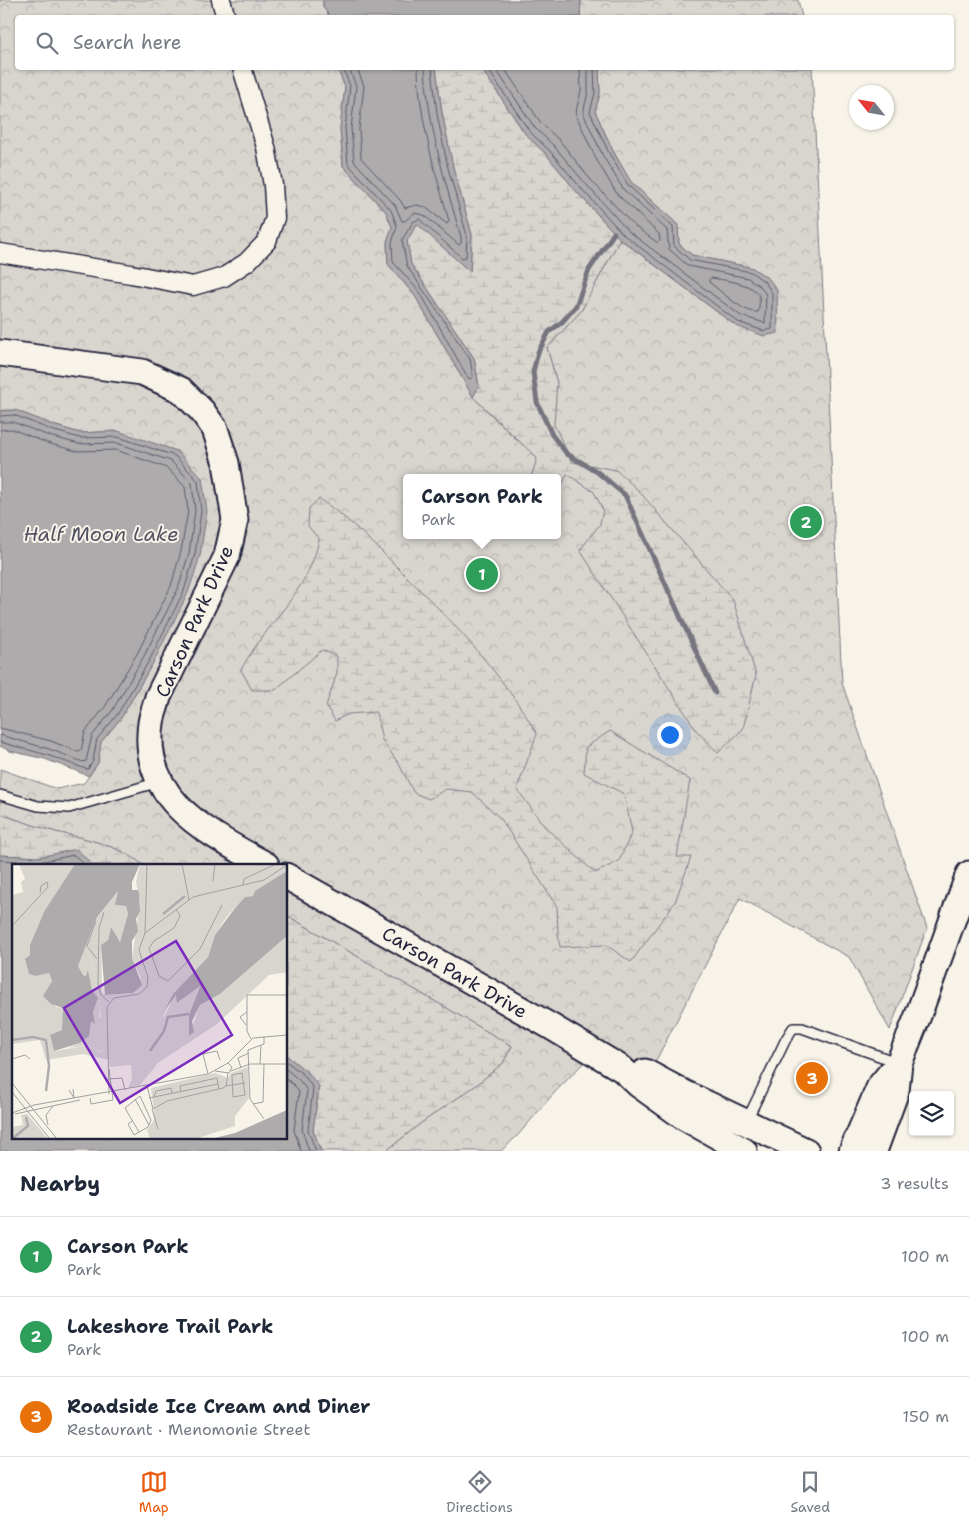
<!DOCTYPE html>
<html lang="en">
<head>
<meta charset="utf-8">
<style>
	:root { --surface:#fff; --page:#f2f2f3; --text:#1f2937; --muted:#747a83; --line:#e0e1e3; --accent:#ea580c }
	body { margin:0; font-family:"Shantell Sans",sans-serif; background:var(--page); color:var(--text) }
	.controls { position:absolute; right:15px; bottom:15px; display:grid; overflow:hidden; border-radius:5px; box-shadow:0 1px 4px #0004 }
	.controls button { width:45px; height:45px; display:grid; place-items:center; padding:0; border:0; border-bottom:1px solid var(--line); background:var(--surface); color:var(--text); font:25px sans-serif }
	.compass { position:absolute; left:849px; top:85px; width:45px; height:45px; border-radius:50%; background:var(--surface); box-shadow:0 1px 4px #0004; rotate:301deg }
	.you { position:absolute; left:669px; top:734px; width:18px; height:18px; margin:-12px; border:4px solid #fff; border-radius:50%; background:#1a73e8; box-shadow:0 0 0 8px #1a73e833 }
	.badge { display:grid; place-items:center; width:32px; height:32px; border-radius:50%; background:var(--accent); color:#fff; font-size:16px; font-weight:700 }
	.pin { position:absolute; translate:-50% -50%; border:2px solid #fff; box-shadow:0 1px 5px #0006 }
	.popup { position:absolute; left:403px; top:474px; width:158px; height:65px; box-sizing:border-box; display:grid; place-content:center; border-radius:5px; background:var(--surface); filter:drop-shadow(0 1px 4px #0005); font-size:16px; white-space:nowrap; color:var(--muted) }
	.popup b { font-size:19px; color:var(--text) }
	.popup::after { content:''; position:absolute; left:50%; top:100%; margin-left:-10px; border:10px solid transparent; border-top-color:var(--surface) }
	.list { margin:0; padding:0; list-style:none }
	h2 { display:flex; justify-content:space-between; align-items:center; height:65px; margin:0; padding:0 20px; font-size:21px }
	h2 small { font-size:16px; font-weight:400; color:var(--muted) }
	.list li { display:grid; grid-template-columns:32px 1fr auto; gap:15px; align-items:center; box-sizing:border-box; height:80px; padding:0 20px; border-top:1px solid var(--line) }
	.list b { display:block; font-size:19px; white-space:nowrap }
	.list p { margin:0; font-size:16px; white-space:nowrap; color:var(--muted) }
	.list em { font-size:16px; font-style:normal; color:var(--muted) }
	.icon { flex:none; width:28px; height:28px; fill:none; stroke:currentColor; stroke-width:2; stroke-linecap:round; stroke-linejoin:round }
	.map { position:relative; flex:none; width:969px; height:1151px; overflow:hidden }
	.search { position:absolute; background:var(--surface); box-shadow:0 1px 4px #0004; left:15px; right:15px; top:15px; height:55px; display:flex; align-items:center; gap:12px; box-sizing:border-box; padding:0 18px; border-radius:5px; color:var(--muted); font-size:19px }
	.sheet { height:305px; background:var(--surface) }
	nav { display:flex; justify-content:space-around; align-items:center; box-sizing:border-box; height:70px; border-top:1px solid var(--line); background:var(--surface); font-size:14px; color:var(--muted) }
	nav a { display:grid; justify-items:center; gap:2px }
	nav .on { color:var(--accent) }
	.map>svg:first-child { display:block }
	.forest { fill:url(#forest-crowns); stroke:#7d7c85; fill-rule:evenodd }
	.wetland { fill:url(#wetland-marsh); stroke:#7d7c85 }
	.water { fill:#aeabad; stroke:#76747f }
	.lines { fill:none; stroke-linecap:round; stroke-linejoin:round }
	.shore { stroke:#5a5969; stroke-width:1 }
	.stream { stroke:#76747f; stroke-width:5 }
	.lane-casing { stroke:#22223b; stroke-width:12 }
	.street-casing { stroke:#22223b; stroke-width:21 }
	.secondary-casing { stroke:#22223b; stroke-width:29 }
	.lane { stroke:#f7f3e8; stroke-width:9 }
	.street { stroke:#f7f3e8; stroke-width:18 }
	.secondary { stroke:#f7f3e8; stroke-width:25 }
	.labels { text-anchor:middle; stroke-width:4; stroke-linejoin:round; paint-order:stroke }
	.street-label { font-size:19px; fill:#22223b; stroke:#f7f3e8 }
	.water-label { font-size:20px; font-style:italic; fill:#535263; stroke:#f7f3e8 }
	.inset-river { fill:none; stroke:#aeabad; stroke-width:2.5 }
	.inset-road { fill:none; stroke:#a29fa3; stroke-width:1 }
	.view { fill:#7b2cbf; fill-opacity:0.15; stroke:#7b2cbf; stroke-width:2.5 }
	.inset-edge { fill:none; stroke:#22223b; stroke-width:2.5 }
</style>
</head>
<body>
<div class="map">
<svg width="969" height="1151" viewBox="0 0 969 1151">
	<defs>
		<pattern id="forest-crowns" width="20" height="18" patternUnits="userSpaceOnUse" patternTransform="scale(1.25)"><rect width="20" height="18" fill="#d8d5cf"/><path d="M2 6a3 3 0 1 1 6 0M12 15a3 3 0 1 1 6 0" fill="none" stroke="#b9b7b3"/></pattern>
		<pattern id="wetland-marsh" width="20" height="14" patternUnits="userSpaceOnUse" patternTransform="scale(1.25)"><rect width="20" height="14" fill="#d8d5cf"/><path d="M1 5h8M5 5V1M11 12h8M15 12V8" fill="none" stroke="#b9b7b3"/></pattern>
	</defs>
	<rect width="100%" height="100%" fill="#f7f3e8"/>
	<filter id="ink" filterUnits="userSpaceOnUse"><feTurbulence type="fractalNoise" baseFrequency=".02" numOctaves="2"/><feDisplacementMap in="SourceGraphic" scale="10" xChannelSelector="R" yChannelSelector="G"/><feConvolveMatrix kernelMatrix="1 2 1 2 8 2 1 2 1" color-interpolation-filters="sRGB"/></filter>
	<g filter="url(#ink)">
		<path class="forest" d="M0,0H323V7L330,17L18,18V68H337L345,87L340,128L343,166L386,212L392,227L387,242L388,264L415,296L473,397L518,441L557,383L547,348L581,311L620,239L736,326L753,268L692,255L679,244L678,225L631,182L613,151L595,111L600,94L599,68H812L842,683L927,928L890,1030L849,957L740,898L651,1070L602,1044L555,1092L518,1135L501,1151H386L421,1123L475,1086L503,1063L512,1046L286,915V865H143C119,845 86,839 56,832C37,827 19,820 0,814V769L57,789L84,783L98,763L101,742L121,718L154,661L118,431L80,433L53,425L15,410L0,411ZM407,478H557V535H407Z
			M581,0H798L802,17L580,18Z"/>
		<path class="wetland" d="M436,68H481L526,135L546,154L576,191L620,239L581,311L547,348L557,383L554,425L572,462L616,470L638,490L733,600L756,675L743,729L718,753L696,730L580,550L600,524L603,510L594,492L567,474L557,495V478H531L537,458L473,397L479,386L474,358L411,264L407,241L417,223L470,272L472,235L453,167L442,113Z
			M319,499C353,521 379,549 407,577C456,625 503,675 537,734L517,789L545,827L595,873L619,861L632,832L624,794L584,773L586,747L610,731L690,780L677,857H691L675,902L631,962L606,945L560,947L558,934L557,907L501,819L472,792L446,789L429,799L414,793L399,764L382,740L376,712L348,714L335,721L326,706L337,673V656L322,650L275,690H252L241,670C264,625 310,591 319,539L308,526L309,508Z
			M0,814C19,820 37,827 56,832C86,839 119,845 143,865H92L77,850L39,857L0,855Z
			M286,915L512,1046L503,1063L475,1086L421,1123L386,1151H321L313,1130L319,1086L307,1072L286,1055Z"/>
		<path class="water" d="M323,0H581L580,17H330L323,7Z
			M337,68H436L442,113L453,167L472,235L470,272L417,224L407,241L411,264L474,358L479,386L473,397L415,296L388,264L387,242L392,227L386,212L343,166L340,128L345,87Z
			M481,68H599L600,94L595,111L613,151L631,182L678,225L679,244L692,255L753,268L769,279L777,290L778,333L764,336L736,326L620,239L576,191L546,154L526,135Z
			M15,410L53,425L80,433L118,431L177,451L202,478L207,511L200,556L188,593L154,661L121,718L101,742L98,763L89,776L45,759L10,751L0,746V411Z
			M77,849L92,865H14V1137H286V1055L307,1072L319,1086L313,1130L321,1151H0V855L39,857Z"/>
		<g class="lines">
			<path class="shore" d="M343,68L350,86L345,128L348,164L391,210L397,226L392,243L393,262L420,292L468,378L470,379L473,376L470,359L407,266L402,240L413,222L419,219L462,258L466,257L467,236L448,168L437,114L432,68
				M349,68L356,86L351,128L354,161L395,205L402,221H405L414,213L424,215L459,245L461,243V237C445,182 428,125 425,68
				M357,68L364,86L359,129L361,158L400,200L405,208L417,205L425,207L447,224L449,221C435,171 419,119 418,68
				M487,68L530,132L550,151L580,187L624,235L738,322L764,331L772,329V293L765,282L751,272L690,260L674,246L673,227L628,185L609,153L590,112L595,93L594,68
				M495,68L535,128L554,146L585,183L628,231L741,316L765,323L766,295L761,287L748,278L688,266L669,249L667,230L623,189L603,156L584,115V109L588,92V68
				M504,68L541,123L560,141L590,179L633,225L658,243L660,241L659,234L617,194L596,159L576,115L577,107L581,91L580,68
				M711,278C723,280 754,283 759,296C760,301 759,308 758,312C744,314 721,291 709,282V280Z
				M0,416L14,415L51,430L80,438L118,437L175,456L198,481L201,511L195,554L184,591L150,659L117,715L97,739L93,761L88,769H86L47,755L0,742
				M0,422H13L49,436L79,444L117,443L171,461L192,483L195,511L189,553L178,589L144,656L112,711L92,736L86,761L83,762L49,749L0,735
				M0,430L12,429L47,443L76,451L116,450L167,468L185,487L188,511L181,551L171,586L138,652L105,707L85,732L81,751L78,752L51,741L0,728
				M0,860L39,862L74,855L85,865
				M286,1061L304,1075L313,1088L308,1130L316,1151
				M286,1069L299,1080L307,1090L302,1130L309,1151
				M286,1079L294,1085L299,1092L294,1130L301,1151"/>
			<path class="stream" d="M614,233L589,270L576,306L562,322L549,332L538,352L533,372L537,402L552,435L567,454L596,471L625,495L715,693"/>
			<defs>
				<path id="lane" d="M0,795L38,806L69,808L159,782
					M746,1122L786,1039L793,1028H802L896,1062"/>
				<path id="street" d="M221,0L226,18
					M0,253L131,274L193,286L224,277L247,262L267,241L275,218L273,185L266,147L242,68"/>
				<path id="secondary" d="M0,353L142,372L181,390L202,411L215,429L226,463L235,520L227,556L158,697C156,706 152,715 151,723C140,801 209,833 266,865
					M286,876L550,1026L622,1069L638,1084L684,1117L744,1151
					M645,1072L684,1093L806,1151
					M852,1151L880,1086L899,1063
					M874,1151L896,1091L899,1063L919,1013L969,874"/>
			</defs>
			<use href="#lane" class="lane-casing"/>
			<use href="#street" class="street-casing"/>
			<use href="#secondary" class="secondary-casing"/>
			<use href="#lane" class="lane"/>
			<use href="#street" class="street"/>
			<use href="#secondary" class="secondary"/>
		</g>
	</g>
	<g class="labels">
		<g class="street-label">
			<text transform="translate(194 621) rotate(-66)" y="7">Carson Park Drive</text>
			<text transform="translate(455 972) rotate(30)" y="7">Carson Park Drive</text>
		</g>
		<g class="water-label">
			<text x="101" y="541">Half Moon Lake</text>
		</g>
	</g>
	<g transform="translate(12 864)">
		<rect width="275" height="275" fill="#f7f3e8"/>
		<path d="M7,0H63L33,46L24,112L37,109L40,117L33,129L44,143L51,144V166L38,171L42,187L74,182L90,188L88,140L80,97L73,83L85,53L106,27L108,31L100,48L89,61L90,129L95,131L121,129L129,114L120,94L128,38L124,18L128,0H275V7L264,17L247,25L241,32L233,33L216,51L203,71L196,93L161,130L151,153L177,151V172L188,141L208,130L275,72V108L257,111L205,160L146,199L128,221L116,224L120,215L119,201L98,203L97,196L71,190L34,196L28,176L0,180V31L11,28L9,18L13,15ZM14,250H15L36,275H0V263L11,261L9,251Z" fill="#d8d5cf"/>
		<path d="M103,41L114,42L116,50L110,73L106,78L99,63L96,76L89,81V61ZM73,83L80,97L88,140L87,153L91,156L92,188L74,182L56,184L68,179L77,169L79,156L83,158L81,148L86,134L80,126L76,107L75,112L71,111L66,102ZM188,121L177,151H162L155,156L148,183L142,190L132,191L144,166L151,164L146,157L151,156L162,132L166,131L165,138L168,137ZM134,137L125,169L117,174L114,186L120,187L125,178L128,190L121,194L107,195L104,187L113,174L111,164L116,155L113,152L120,148L111,142Z" fill="#d8d5cf"/>
		<path d="M236,203L237,234L223,252V262L183,275H138L135,266L142,256V248L139,224L203,209L216,214L219,209Z" fill="#d8d5cf"/>
		<path d="M63,0H128L120,18V26H126L127,29L128,47L124,55L126,67L120,77V94L130,121L121,129L93,131L89,81L96,76L99,63L108,78L116,50L114,42L103,41L106,27L85,53L66,102L71,111L74,112L76,106L80,126L86,134L81,148L83,160L79,157L77,172L68,179L42,187L38,171L50,166L51,144L39,140L31,132L40,117L37,109L24,112L17,110L13,95L18,91V81L33,46ZM275,7V72L208,130L188,141L180,157L182,168L177,172V151L188,122L165,139L164,131L153,146L161,130L196,93L203,71L223,44L233,33L241,32L243,27ZM275,246V275H199L223,269Z" fill="#aeabad"/>
		<path class="inset-river" d="M151,50L173,32M0,176L21,173L34,176L37,202L34,227M138,187L152,167L156,153L177,150M0,275L16,262L14,253"/>
		<path class="inset-road" d="M170,0L177,36M201,17L203,0M231,21L232,15L264,0M164,45L168,52L162,64L142,77L137,84L147,112L156,117L188,85L210,41M92,48L87,64L86,121L89,131L97,138M84,57L75,82L85,95M0,62L36,23L35,18L29,22L28,29M133,69L135,0M234,161L228,153L235,148M239,175L235,167V131H275M0,195L13,191L18,195M248,200L249,181M229,204L226,194L237,189M203,207L217,209L220,203L216,199M219,207L238,200H275M230,209L233,231L221,233L220,211ZM196,210L191,190L205,187L208,196M96,215L110,214L113,226M0,219L45,275M135,222L141,245L155,237L211,224L214,222L216,209M214,222L233,219M57,226L62,234L61,225M169,227L168,222L205,214L207,225M0,228L38,275M97,230L95,143L102,134L127,130L135,123L136,113L127,86L133,69L181,33L252,16L275,1M142,233L144,227L159,224L160,229M78,234L79,240L101,236L97,205M137,234L206,220M123,235L137,261M241,240L251,238L252,200M140,245L146,265M0,249L22,241L196,210L216,199L241,174L275,171M3,250L68,236M252,255L238,235L236,186L252,180V172M120,257L116,260L122,271L136,263L139,256L128,232L113,244L127,268M36,261L34,251L41,242"/>
		<path class="view" d="M164,77L220,171L108,239L52,144Z"/>
		<rect width="275" height="275" class="inset-edge"/>
	</g>
</svg>
<div class="controls">
<button><svg class="icon" aria-label="layers" viewBox="0 0 24 24"><path d="M12 4l9 5-9 5-9-5zM3 14l9 5 9-5"/></svg></button>
</div>
<svg class="compass" viewBox="-18 -18 36 36"><path d="M0-13l5 13h-10z" fill="#e53935"/><path d="M0 13l5-13h-10z" fill="#747a83"/></svg>
<div class="you"></div>
<div class="pin badge" style="left:482px;top:574px;background:#2e9e5b">1</div>
<div class="popup"><b>Carson Park</b>Park</div>
<div class="pin badge" style="left:806px;top:522px;background:#2e9e5b">2</div>
<div class="pin badge" style="left:812px;top:1078px;background:#e8710a">3</div>
<div class="search"><svg class="icon" aria-label="search" viewBox="0 0 24 24"><circle cx="10" cy="10" r="6"/><path d="M15 15l6 6"/></svg>Search here</div>
</div>
<section class="sheet">
<h2>Nearby<small>3 results</small></h2>
<ul class="list">
<li><span class="badge" style="background:#2e9e5b">1</span><div><b>Carson Park</b><p>Park</p></div><em>100 m</em></li>
<li><span class="badge" style="background:#2e9e5b">2</span><div><b>Lakeshore Trail Park</b><p>Park</p></div><em>100 m</em></li>
<li><span class="badge" style="background:#e8710a">3</span><div><b>Roadside Ice Cream and Diner</b><p>Restaurant · Menomonie Street</p></div><em>150 m</em></li>
</ul>
</section>
<nav>
<a class="on"><svg class="icon" aria-label="map" viewBox="0 0 24 24"><path d="M3 6l6-2 6 2 6-2v14l-6 2-6-2-6 2zM9 4v14M15 6v14"/></svg>Map</a>
<a><svg class="icon" aria-label="directions" viewBox="0 0 24 24"><path d="M12 3l9 9-9 9-9-9zM9 14v-3h6M13 9l2 2-2 2"/></svg>Directions</a>
<a><svg class="icon" aria-label="saved" viewBox="0 0 24 24"><path d="M7 4h10v16l-5-4-5 4z"/></svg>Saved</a>
</nav>
</body>
</html>
